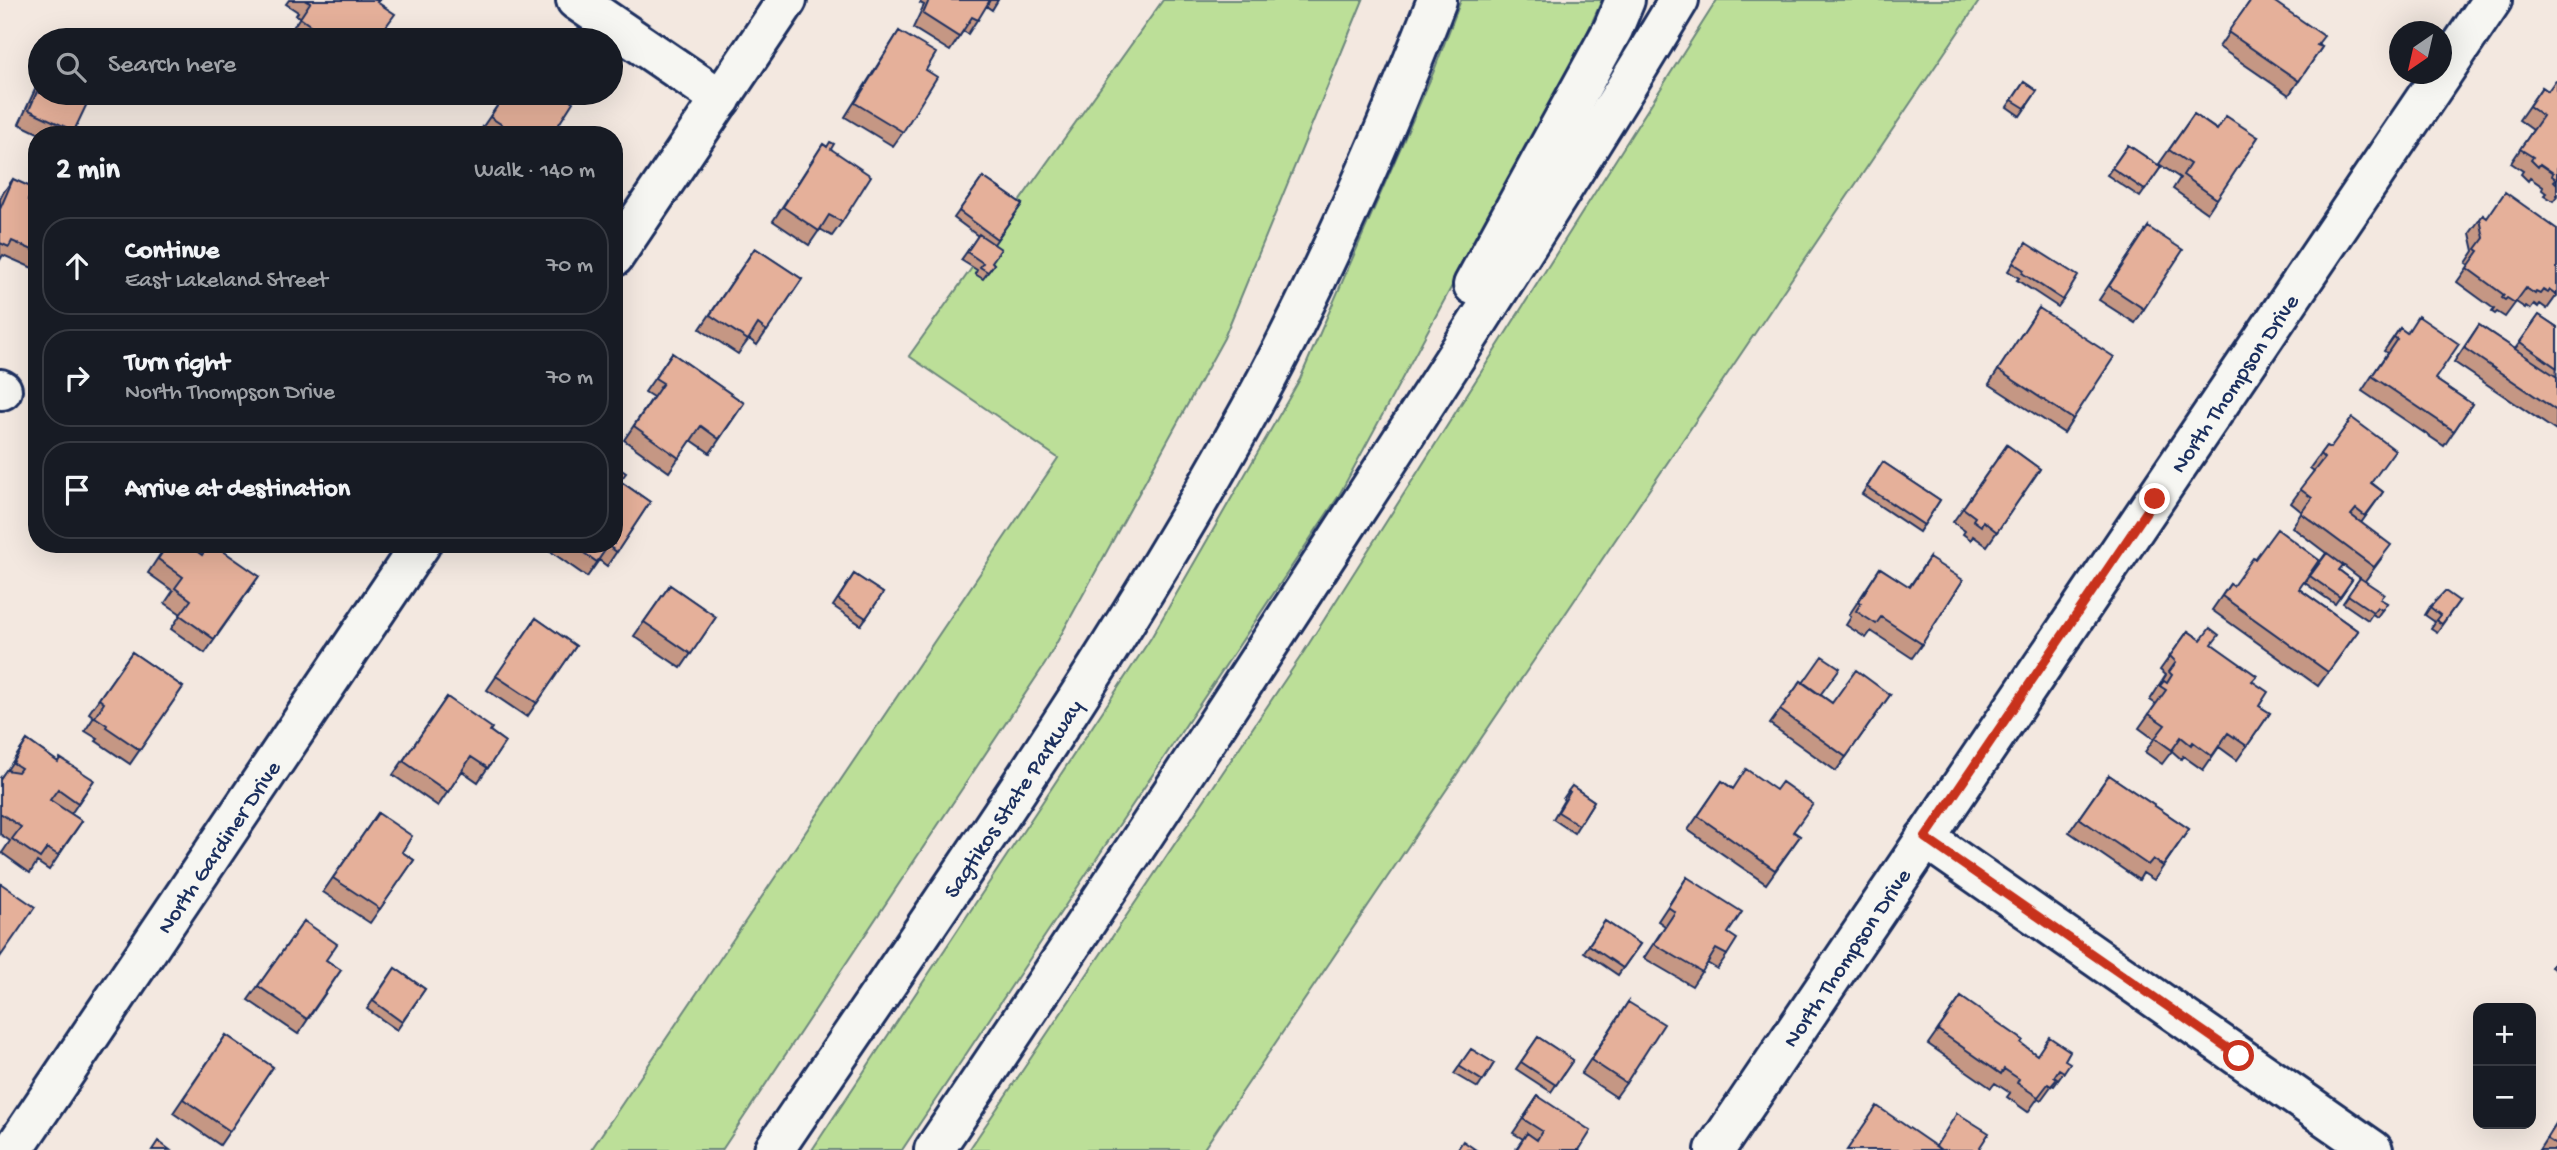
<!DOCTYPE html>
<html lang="en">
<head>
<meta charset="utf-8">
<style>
	:root { --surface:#171b24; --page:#20242c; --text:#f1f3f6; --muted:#9ea1a6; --line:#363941 }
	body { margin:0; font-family:"Gochi Hand",sans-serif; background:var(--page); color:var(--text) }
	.controls { position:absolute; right:21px; bottom:21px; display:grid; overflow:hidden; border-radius:14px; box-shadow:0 7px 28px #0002 }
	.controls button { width:63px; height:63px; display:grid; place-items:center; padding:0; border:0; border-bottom:2px solid var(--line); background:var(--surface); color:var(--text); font:35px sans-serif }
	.compass { position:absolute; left:2389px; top:21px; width:63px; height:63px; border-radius:50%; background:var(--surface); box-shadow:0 7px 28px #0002; rotate:214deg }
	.stop { position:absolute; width:21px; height:21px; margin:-16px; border:5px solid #c8321e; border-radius:50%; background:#fff }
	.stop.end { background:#c8321e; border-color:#fff; box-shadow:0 2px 7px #0008 }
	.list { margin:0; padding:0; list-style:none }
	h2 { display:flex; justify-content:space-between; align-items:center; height:91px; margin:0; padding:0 28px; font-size:30px }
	h2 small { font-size:23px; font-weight:400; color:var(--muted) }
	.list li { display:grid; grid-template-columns:46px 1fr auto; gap:21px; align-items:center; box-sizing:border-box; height:98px; margin:0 14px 14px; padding:0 14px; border:2px solid var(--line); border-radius:28px }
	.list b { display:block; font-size:26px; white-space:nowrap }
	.list p { margin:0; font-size:23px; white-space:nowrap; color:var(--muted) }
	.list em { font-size:23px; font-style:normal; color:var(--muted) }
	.icon { flex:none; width:38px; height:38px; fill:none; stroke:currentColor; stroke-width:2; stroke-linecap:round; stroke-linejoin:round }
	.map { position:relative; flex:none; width:2557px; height:1150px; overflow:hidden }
	.search { position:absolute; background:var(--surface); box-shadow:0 7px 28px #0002; left:28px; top:28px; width:595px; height:77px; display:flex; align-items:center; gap:18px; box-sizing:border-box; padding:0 24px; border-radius:38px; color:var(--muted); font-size:26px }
	.panel { position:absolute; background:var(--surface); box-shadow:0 7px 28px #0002; left:28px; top:126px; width:595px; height:427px; border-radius:28px }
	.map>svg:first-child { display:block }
	.green { fill:#bcdf98; stroke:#6c877b; stroke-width:2 }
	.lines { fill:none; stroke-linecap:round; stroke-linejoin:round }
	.minor-casing { stroke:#1b2f5e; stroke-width:44 }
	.motorway-casing { stroke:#1b2f5e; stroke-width:44 }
	.minor { stroke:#f6f6f2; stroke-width:38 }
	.motorway { stroke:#f6f6f2; stroke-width:38 }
	.wall { fill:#c59784; stroke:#1b2f5e; stroke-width:2 }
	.building { fill:#e5b09a; stroke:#1b2f5e; stroke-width:2 }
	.route { stroke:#c8321e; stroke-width:9 }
	.labels { text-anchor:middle; stroke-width:5; stroke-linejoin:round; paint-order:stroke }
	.street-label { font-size:23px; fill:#1b2f5e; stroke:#f6f6f2 }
</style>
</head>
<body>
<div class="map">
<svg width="2557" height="1150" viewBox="0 0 2557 1150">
	<rect width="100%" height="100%" fill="#f3e8e0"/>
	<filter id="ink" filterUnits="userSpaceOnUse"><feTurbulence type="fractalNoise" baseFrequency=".0143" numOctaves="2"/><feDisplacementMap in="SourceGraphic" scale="14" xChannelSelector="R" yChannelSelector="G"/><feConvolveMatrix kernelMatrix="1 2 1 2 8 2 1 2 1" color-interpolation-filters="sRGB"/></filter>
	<g filter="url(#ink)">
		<path class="green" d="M1163,0H1363L1224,338L1045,664L722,1150H591L1058,458L909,356Z
			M1461,0H1602L1580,49L1338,497L902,1150H812L1151,638L1300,379L1433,73Z
			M1717,0H1980L1203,1150H969L1303,653Z"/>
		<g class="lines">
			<defs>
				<g id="minor">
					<path d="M576,0L721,99"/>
					<path d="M614,257L787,0"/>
					<path d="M0,389L2,390"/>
					<path d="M1925,838L2373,1150"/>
					<path id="s1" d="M13,1150L421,544"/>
					<path id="s2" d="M1715,1150L2492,0"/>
				</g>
				<g id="motorway">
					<path d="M1473,285L1613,29L1625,0"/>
					<path id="s3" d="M774,1150C932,916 1097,684 1235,437C1314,297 1379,149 1437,0"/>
					<path d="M934,1150C1077,939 1216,726 1355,512C1465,343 1575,173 1679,0"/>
				</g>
			</defs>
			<use href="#minor" class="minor-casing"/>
			<use href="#motorway" class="motorway-casing"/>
			<use href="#minor" class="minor"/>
			<use href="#motorway" class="motorway"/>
		</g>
		<path class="wall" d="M289,0H379L377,2L376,40H301L290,32L300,17L296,15L298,12L286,4Z
			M922,0H998L992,10L986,6L968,34L963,31L950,51L913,28L924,5L920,3Z
			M2251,0L2322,47L2289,95L2219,47Z
			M899,31L926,70L903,132L893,146L845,117Z
			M40,79V93L74,131L72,135H42L19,124Z
			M2024,82L2037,91L2020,116L2007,107Z
			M2557,82V196L2553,201L2544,195L2546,193L2542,190L2543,187L2530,178L2528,181L2521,174L2523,171L2511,163L2533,130L2519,120L2542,87L2548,91Z
			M506,93L565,97L552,135H486L480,131Z
			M2194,114L2216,129L2258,137L2207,213L2173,189L2180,178L2159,164Z
			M823,144L831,149L842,222L832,236L820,229L809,245L773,221Z
			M2128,145L2161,167L2140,197L2107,175Z
			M983,177L1022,204L994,244L992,262L994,264L983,279L975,274L977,270L961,260L978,236L954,218Z
			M13,179L28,200L37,204V270L3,255L0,260V199L3,193Z
			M2483,215L2557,295L2547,309L2540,304L2538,307L2534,304L2530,309L2526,306L2525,308L2516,302L2505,317L2497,312L2495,314L2492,312L2494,309L2457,282L2469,265L2466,263L2474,251L2470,233Z
			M2148,227L2144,309L2135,323L2099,300Z
			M2026,243L2063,300L2058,307L2017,280L2019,278L2008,271Z
			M755,248L802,279L757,345L749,339L738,354L700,329Z
			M2039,308L2073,419L2064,433L1989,384Z
			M2539,315L2557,327L2556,431L2454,362L2479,325L2515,349Z
			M2400,328L2435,379L2472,404L2444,446L2362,391L2387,353L2384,351Z
			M672,353L744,403L710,453L691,440L669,472L624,440L653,397L645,392Z
			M2007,445L2040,469L1987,546L1973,536L1971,540L1963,534L1965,531L1953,522Z
			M2326,446L2383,492L2361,523L2381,559L2365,581L2380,599L2387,603L2377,617L2372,614L2368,620L2343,603L2360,578L2343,565L2339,570L2352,580L2335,604L2305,583L2326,553L2292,527L2302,512L2291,503L2314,471L2310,468Z
			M1883,462L1940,500L1919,532L1862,494Z
			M620,481L650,502L607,566L599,560L587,577L550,551L555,544H614Z
			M167,544L202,554L259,576L205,653L171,629L181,614L165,603L173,591L148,573Z
			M1929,558L1922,644L1912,658L1871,631L1866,638L1846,625L1851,617L1849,615L1880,568L1909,587Z
			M854,574L883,593L861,625L833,606Z
			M2230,584L2233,586L2299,589L2358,631L2318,686L2212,610Z
			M670,585L716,617L681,668L634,636Z
			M2459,601L2437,632L2431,628L2435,622L2425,615L2430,607Z
			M536,618L576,646L527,717L487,690Z
			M2188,631L2201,640L2212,644L2253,682L2259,706L2270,713L2237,760L2219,747L2203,770L2183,756L2181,759L2172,751L2162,764L2145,752L2154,739L2139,728L2156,704L2150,700L2166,675L2160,670Z
			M132,652L183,687L130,764L96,741L98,739L85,731L94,717L89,713Z
			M1801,681L1832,703L1890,695L1836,771L1770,724Z
			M447,697L490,731L505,742L478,782L462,771L438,806L393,775Z
			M27,740L58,762L94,780L71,814L82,821L49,870L37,862L30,873L2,853L10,841L0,834V778L7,770Z
			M2109,775L2189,829L2154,880L2143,873L2139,880L2069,832Z
			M1722,781L1800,836L1766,884L1688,830Z
			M1572,786L1594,801L1574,833L1553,819L1564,800L1563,799Z
			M378,813L402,852L414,860L370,923L323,892Z
			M1687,877L1728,933L1727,955L1717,969L1707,963L1692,986L1644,958L1665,926L1658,921Z
			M304,921L326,960L341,970L298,1034L248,1000Z
			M1605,921L1640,944L1618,975L1584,952Z
			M2557,959V971L2551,967Z
			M395,968L425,989L397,1030L367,1009Z
			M1961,997L2036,1055L2065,1060L2064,1072L2054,1086L2052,1085L2041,1100L2038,1098L2028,1112L2007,1097L2010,1093L1995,1083L1991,1088L1928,1044Z
			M1628,1002L1626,1083L1616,1097L1581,1074Z
			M226,1035L273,1067L220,1145L173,1113Z
			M1538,1037L1573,1060L1551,1092L1516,1069Z
			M1471,1049L1494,1063L1478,1088L1454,1074Z
			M1538,1096L1579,1150H1515L1523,1139L1513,1133Z
			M2557,1122V1150H2539Z"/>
		<path class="building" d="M307,0H379L377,2L395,14L376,40H364L358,36L355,40H331L300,18L310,3L306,1Z
			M929,0H990L978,20L972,17L959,37L923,14Z
			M2251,0H2272L2324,36L2317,45L2322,47L2299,81L2228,32Z
			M899,31L936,53L926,70L937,77L903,132L855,103Z
			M2555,81L2557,82V184L2554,181L2556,179L2552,176L2553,173L2540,164L2538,167L2531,160L2533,157L2520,149L2543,116L2529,106L2542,87L2548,91Z
			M2024,82L2037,91L2025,108L2012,100Z
			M40,85V93H92L74,131L29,110Z
			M506,93H568L565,97L573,102L552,135H502L507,128L490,117Z
			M2194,114L2217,130L2226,116L2258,137L2217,199L2183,175L2190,164L2169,150Z
			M830,142L834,144L831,149L871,176L842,222L829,215L819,231L783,207L823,144L827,147Z
			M2128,145L2161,167L2145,190L2112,168Z
			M983,177L1022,204L997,239L959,211Z
			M13,179L33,188L28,200L37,204V252L12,241L9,247L0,243V209Z
			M2505,192L2557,229V295L2550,290L2548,293L2543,290L2540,294L2536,292L2535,294L2526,288L2515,303L2507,298L2505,300L2502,298L2504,295L2467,268L2479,251L2476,249L2484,238L2480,219L2483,215L2487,218Z
			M2148,227L2183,250L2144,309L2109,286Z
			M979,234L1001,249L992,262L994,264L988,272L980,267L983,263L967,252Z
			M2026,243L2078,276L2063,300L2022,273L2024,270L2013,263Z
			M755,248L802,279L767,331L758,324L748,340L710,315Z
			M2039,308L2114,357L2073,419L1998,370Z
			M2539,315L2557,327V368L2520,342Z
			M2418,316L2459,344L2435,379L2472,404L2454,431L2372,376L2397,339L2394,337L2400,328L2407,333Z
			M2479,325L2557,377V411L2464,348Z
			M672,353L744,403L719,439L701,426L679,458L634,426L663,383L655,378Z
			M2352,418L2395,450L2371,483L2383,492L2365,516L2356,509L2351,515L2391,545L2374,567L2301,513L2312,498L2300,489L2324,458L2320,454L2326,446L2330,448Z
			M2007,445L2040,469L1997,532L1983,521L1981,526L1973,520L1975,517L1963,508Z
			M1883,462L1940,500L1924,525L1867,487Z
			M617,467L626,473L620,481L650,502L617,552L608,546L597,562L571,544H614V471Z
			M2277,529L2319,560L2299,589L2358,631L2328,672L2222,596L2230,584L2233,586L2253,558L2255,559Z
			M168,544H187L202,555L209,544H213L259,576L214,639L180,615L191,600L175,588L183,577L158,559Z
			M2327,553L2343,565L2339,570L2352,580L2340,597L2310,576Z
			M1929,558L1963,580L1922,644L1881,617L1876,624L1856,611L1861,603L1859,601L1880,568L1910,587Z
			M854,574L883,593L866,618L838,599Z
			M2360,578L2384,594L2380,599L2387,603L2382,610L2377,607L2373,612L2348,595Z
			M670,585L716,617L691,654L644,622Z
			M2445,591L2459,601L2442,624L2436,620L2440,615L2430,607Z
			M536,618L576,646L537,703L496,676Z
			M2210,628L2219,635L2212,644L2257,676L2252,681L2268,692L2259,706L2270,713L2247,746L2228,733L2212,756L2193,742L2191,745L2181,737L2172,750L2155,738L2165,725L2149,714L2166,690L2160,686L2164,681L2167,683L2172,675L2169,672L2176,662L2170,656L2188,631L2201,640Z
			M132,652L183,687L140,750L106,727L107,725L95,717L104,703L99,699Z
			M1822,656L1840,668L1820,695L1803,683Z
			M1856,670L1890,695L1846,757L1780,710L1801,681L1832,703Z
			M447,697L492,728L490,731L505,742L488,768L471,757L448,792L403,761Z
			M27,740L58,762L60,758L94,780L78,803L58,789L50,800L82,821L58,855L47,848L40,858L12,839L21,827L0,813V779L6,770L18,772L21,768L13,763Z
			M1746,769L1776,790L1782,782L1813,804L1793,832L1800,836L1775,870L1698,816L1722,781L1733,789Z
			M2109,775L2189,829L2163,866L2153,859L2148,865L2079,818Z
			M1572,786L1594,801L1579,825L1558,812L1570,792L1568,791Z
			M378,813L412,836L402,852L414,860L380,909L333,878Z
			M1687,877L1742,912L1728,933L1737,939L1727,955L1716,949L1702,972L1654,944L1675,912L1668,907Z
			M0,883L35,907L0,957Z
			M304,921L337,944L326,960L341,970L307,1019L258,986Z
			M1605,921L1640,944L1623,968L1589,945Z
			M395,968L425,989L402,1022L373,1001Z
			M1961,997L2023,1040L2021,1043L2037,1055L2049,1037L2070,1051L2065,1060L2070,1063L2064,1072L2059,1069L2054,1077L2057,1079L2051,1086L2048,1084L2038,1097L2017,1083L2019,1079L2004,1069L2001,1074L1938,1030Z
			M1628,1002L1664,1024L1626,1083L1591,1060Z
			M226,1035L273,1067L230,1131L183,1099Z
			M1538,1037L1573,1060L1556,1085L1521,1062Z
			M1471,1049L1494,1063L1483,1081L1459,1066Z
			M1538,1096L1591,1131L1579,1150H1516L1527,1133L1537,1140L1542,1131L1523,1119Z
			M1877,1106L1941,1150H1847Z
			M1957,1113L1989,1133L1978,1150H1941L1936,1146Z
			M2557,1123V1145L2547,1139Z
			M158,1141L170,1150H152Z
			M1463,1141L1476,1150H1457Z"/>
	</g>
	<g class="lines" filter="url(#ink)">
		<path class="route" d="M2155,499L1925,838L2239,1056"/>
	</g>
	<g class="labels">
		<g class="street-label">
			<text dy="8" stroke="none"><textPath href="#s2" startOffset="926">North Thompson Drive</textPath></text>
			<text dy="8" stroke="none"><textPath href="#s3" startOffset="425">Sagtikos State Parkway</textPath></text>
			<text dy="8" stroke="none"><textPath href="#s1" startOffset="366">North Gardiner Drive</textPath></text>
			<text dy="8" stroke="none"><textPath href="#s2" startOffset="233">North Thompson Drive</textPath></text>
		</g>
	</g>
</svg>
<div class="controls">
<button>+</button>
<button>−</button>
</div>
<svg class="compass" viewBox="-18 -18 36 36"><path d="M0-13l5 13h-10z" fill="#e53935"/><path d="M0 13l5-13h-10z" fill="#9ea1a6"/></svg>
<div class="stop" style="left:2239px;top:1056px"></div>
<div class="stop end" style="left:2155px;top:499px"></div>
<div class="search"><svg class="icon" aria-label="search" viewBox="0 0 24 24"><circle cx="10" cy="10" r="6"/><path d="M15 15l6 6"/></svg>Search here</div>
<section class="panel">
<h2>2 min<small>Walk · 140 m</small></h2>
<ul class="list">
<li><svg class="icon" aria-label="ahead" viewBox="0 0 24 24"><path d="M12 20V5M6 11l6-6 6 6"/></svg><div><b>Continue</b><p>East Lakeland Street</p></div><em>70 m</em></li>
<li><svg class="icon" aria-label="right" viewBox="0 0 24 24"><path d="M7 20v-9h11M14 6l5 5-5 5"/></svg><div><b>Turn right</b><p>North Thompson Drive</p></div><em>70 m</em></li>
<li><svg class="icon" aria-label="arrive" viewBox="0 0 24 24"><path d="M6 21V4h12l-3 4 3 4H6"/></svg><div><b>Arrive at destination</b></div></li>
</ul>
</section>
</div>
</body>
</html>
